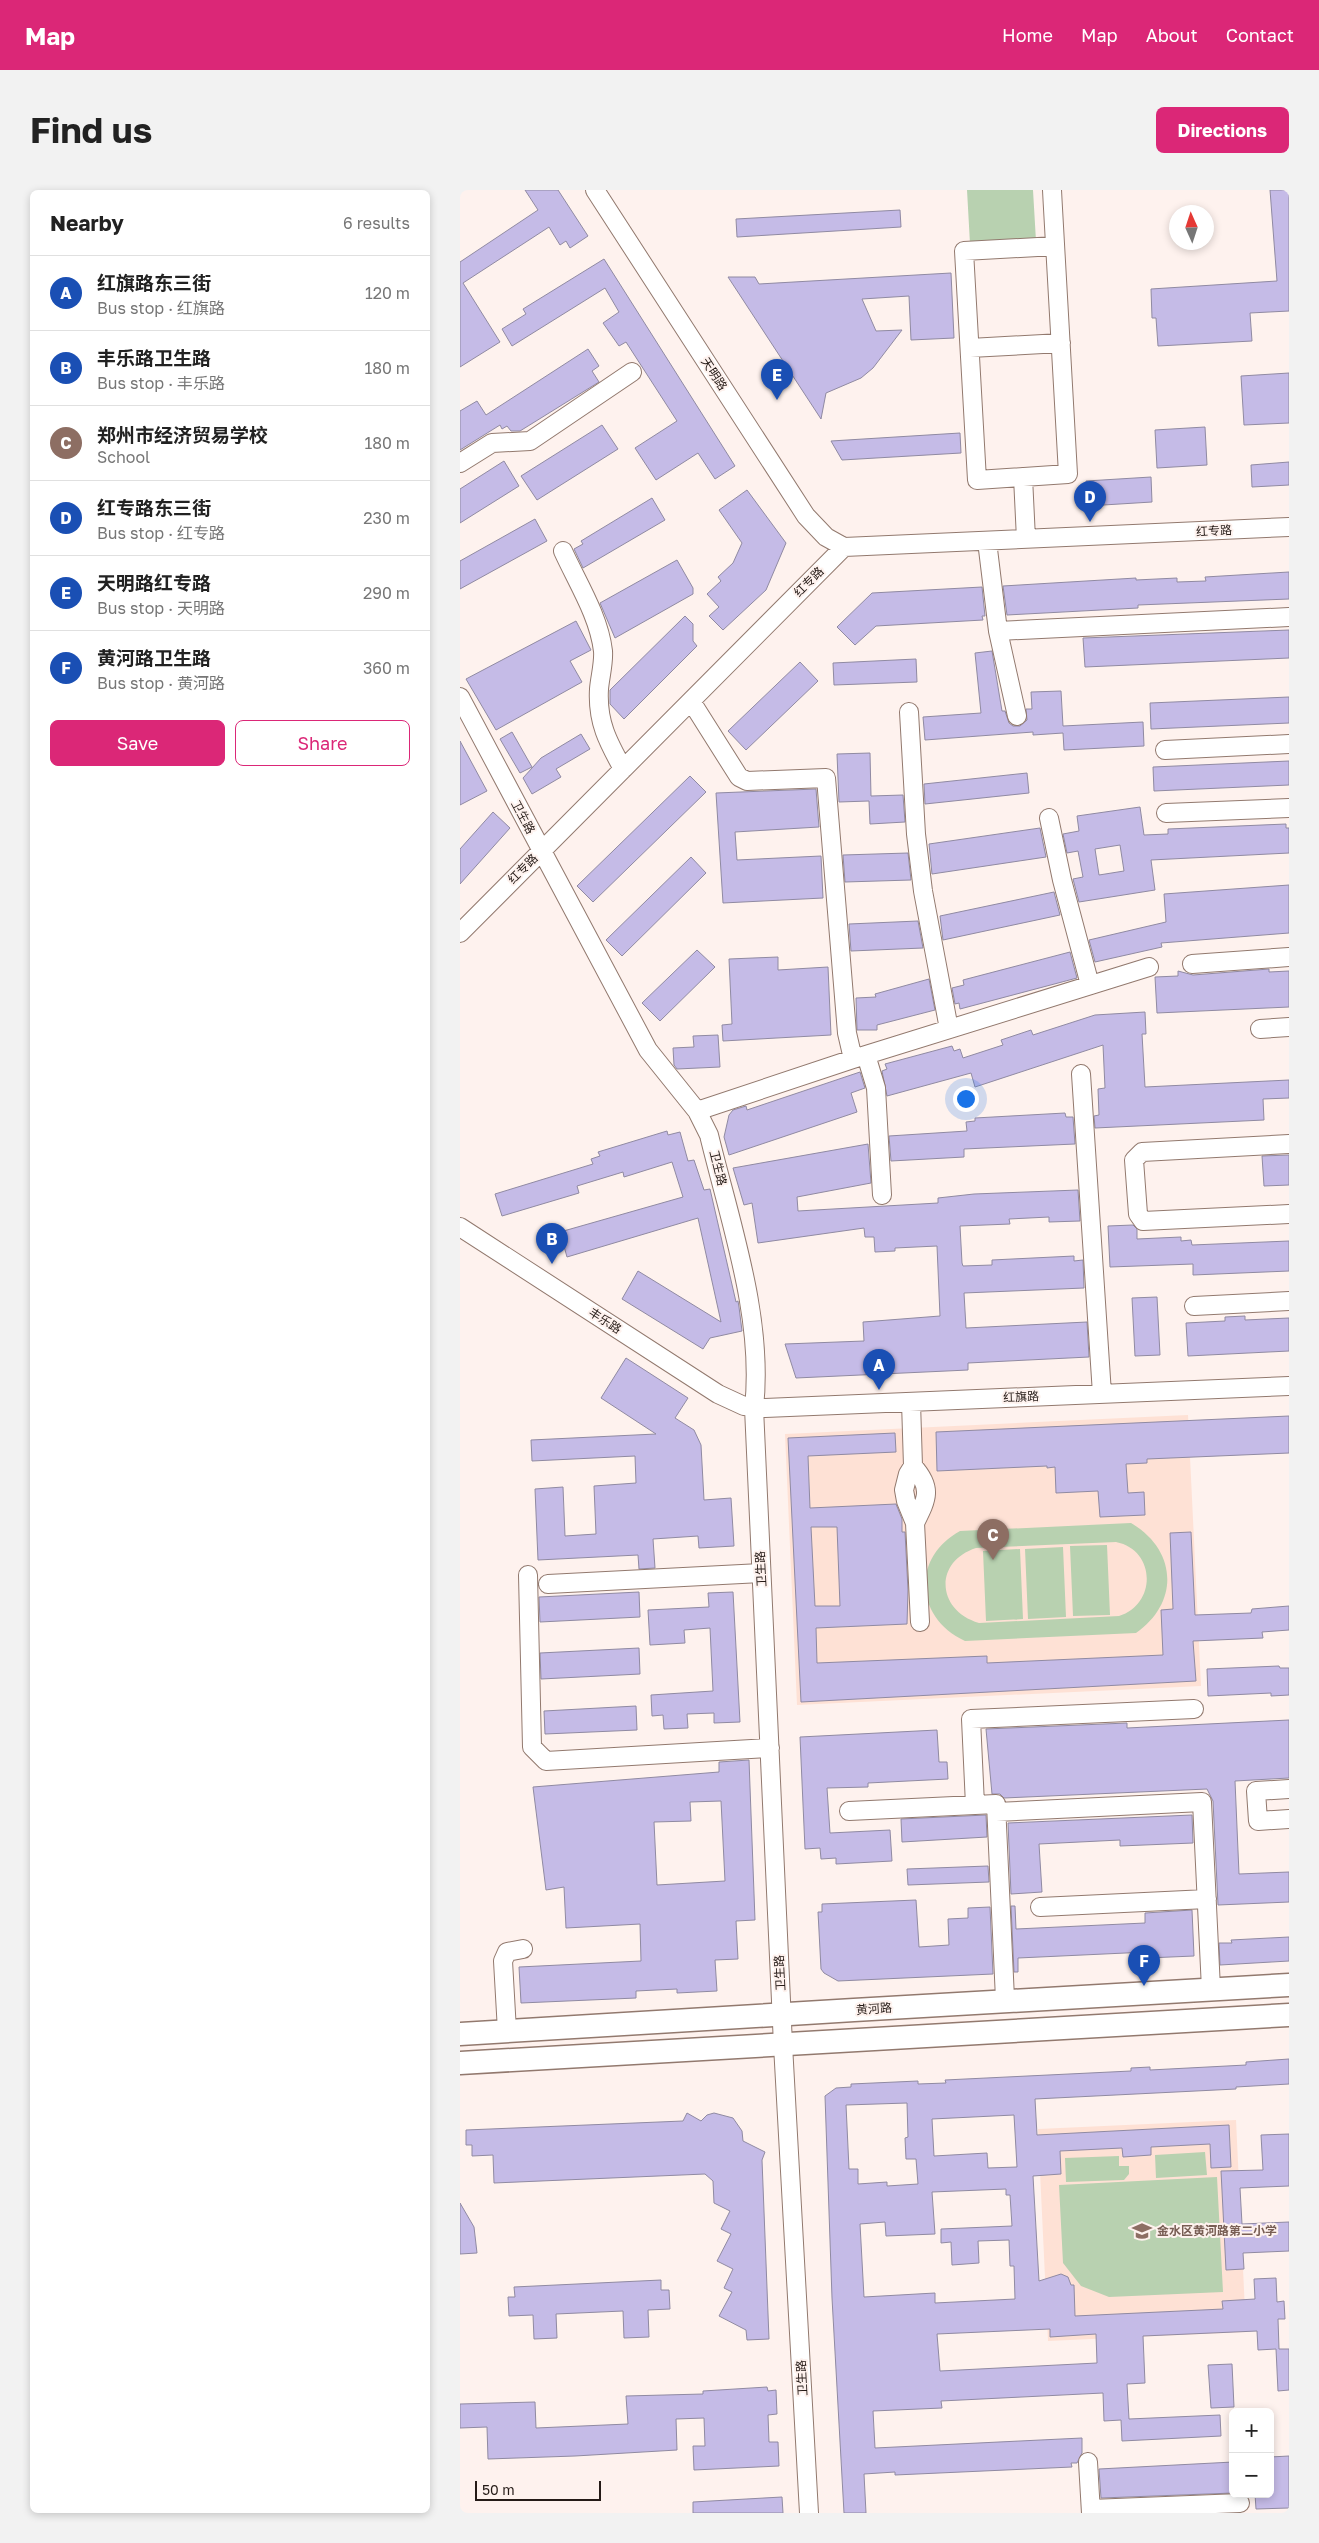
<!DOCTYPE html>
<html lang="en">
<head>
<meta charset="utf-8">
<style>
	:root { --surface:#fff; --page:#f2f2f2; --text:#222; --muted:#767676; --line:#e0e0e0; --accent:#db2777 }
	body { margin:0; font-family:"Golos Text","Noto Sans SC",sans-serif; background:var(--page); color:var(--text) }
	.controls { position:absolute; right:15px; bottom:15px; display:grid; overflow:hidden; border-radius:8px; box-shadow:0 2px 8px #0003 }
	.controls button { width:45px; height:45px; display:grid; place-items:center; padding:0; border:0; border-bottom:1px solid var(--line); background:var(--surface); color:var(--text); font:25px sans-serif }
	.compass { position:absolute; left:709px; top:15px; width:45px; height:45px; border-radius:50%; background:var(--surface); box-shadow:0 2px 8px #0003; rotate:357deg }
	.scale { position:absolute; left:15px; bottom:12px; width:126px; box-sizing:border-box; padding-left:5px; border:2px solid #251b17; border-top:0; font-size:14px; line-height:18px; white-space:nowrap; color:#251b17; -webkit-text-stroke:4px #fef2ee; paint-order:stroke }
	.you { position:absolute; left:505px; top:908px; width:18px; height:18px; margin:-12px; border:4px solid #fff; border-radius:50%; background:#1a73e8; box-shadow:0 0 0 8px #1a73e833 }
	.badge { display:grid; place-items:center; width:32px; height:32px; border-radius:50%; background:var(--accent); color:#fff; font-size:16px; font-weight:700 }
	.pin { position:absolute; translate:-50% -41px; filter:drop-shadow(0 1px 2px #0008) }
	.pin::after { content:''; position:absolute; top:26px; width:18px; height:15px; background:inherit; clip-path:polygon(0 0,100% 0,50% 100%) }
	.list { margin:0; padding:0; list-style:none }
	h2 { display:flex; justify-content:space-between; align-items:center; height:65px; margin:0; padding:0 20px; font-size:21px }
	h2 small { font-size:16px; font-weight:400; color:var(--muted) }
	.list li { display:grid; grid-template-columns:32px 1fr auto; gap:15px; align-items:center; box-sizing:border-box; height:75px; padding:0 20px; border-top:1px solid var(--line) }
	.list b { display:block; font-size:19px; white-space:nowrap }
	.list p { margin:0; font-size:16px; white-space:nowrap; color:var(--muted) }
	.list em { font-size:16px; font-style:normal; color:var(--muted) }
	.actions { display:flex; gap:10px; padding:15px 20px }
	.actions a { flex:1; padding:11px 0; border:1px solid var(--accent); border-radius:8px; text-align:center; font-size:18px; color:var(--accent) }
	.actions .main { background:var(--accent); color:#fff }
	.map { position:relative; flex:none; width:829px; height:2323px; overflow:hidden; border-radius:8px }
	header { display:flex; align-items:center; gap:30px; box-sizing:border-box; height:70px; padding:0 25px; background:var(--accent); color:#fff }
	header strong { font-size:24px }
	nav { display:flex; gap:28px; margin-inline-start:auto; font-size:18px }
	.intro { display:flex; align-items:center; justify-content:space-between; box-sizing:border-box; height:120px; padding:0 30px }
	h1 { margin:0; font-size:35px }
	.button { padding:12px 22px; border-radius:8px; background:var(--accent); color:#fff; font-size:18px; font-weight:700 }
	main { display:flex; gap:30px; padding:0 30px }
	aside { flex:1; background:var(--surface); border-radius:8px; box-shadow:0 2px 8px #0003 }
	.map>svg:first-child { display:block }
	.built { fill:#fee1d5 }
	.green { fill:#b8d1b0; fill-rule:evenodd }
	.building { fill:#c5bbe7; stroke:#908aa2; fill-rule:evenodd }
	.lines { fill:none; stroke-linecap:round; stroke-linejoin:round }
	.minor-casing { stroke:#92796e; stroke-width:20 }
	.major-casing { stroke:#92796e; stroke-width:25 }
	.minor { stroke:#fff; stroke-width:18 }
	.major { stroke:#fff; stroke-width:22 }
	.labels { text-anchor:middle; stroke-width:4; stroke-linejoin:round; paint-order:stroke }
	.street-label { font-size:12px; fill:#251b17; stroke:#fef2ee }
	.education-label { font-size:12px; font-weight:bold; fill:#785e54; stroke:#fef2ee; text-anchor:start }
</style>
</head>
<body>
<header>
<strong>Map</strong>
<nav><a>Home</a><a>Map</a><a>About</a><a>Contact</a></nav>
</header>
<div class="intro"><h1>Find us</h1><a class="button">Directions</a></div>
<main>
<aside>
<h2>Nearby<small>6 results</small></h2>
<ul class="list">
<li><span class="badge" style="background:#1a4fb4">A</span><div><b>红旗路东三街</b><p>Bus stop · 红旗路</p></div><em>120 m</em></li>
<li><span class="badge" style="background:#1a4fb4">B</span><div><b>丰乐路卫生路</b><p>Bus stop · 丰乐路</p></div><em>180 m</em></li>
<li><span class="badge" style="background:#8d6e63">C</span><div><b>郑州市经济贸易学校</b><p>School</p></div><em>180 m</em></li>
<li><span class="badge" style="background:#1a4fb4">D</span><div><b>红专路东三街</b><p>Bus stop · 红专路</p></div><em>230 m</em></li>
<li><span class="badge" style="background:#1a4fb4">E</span><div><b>天明路红专路</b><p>Bus stop · 天明路</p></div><em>290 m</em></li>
<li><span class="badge" style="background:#1a4fb4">F</span><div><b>黄河路卫生路</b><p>Bus stop · 黄河路</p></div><em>360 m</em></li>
</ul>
<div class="actions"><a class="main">Save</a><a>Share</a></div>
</aside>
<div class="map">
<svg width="829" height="2323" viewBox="0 0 829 2323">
	<rect width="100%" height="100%" fill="#fef2ee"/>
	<path class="built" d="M728,1225L741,1496L337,1515L325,1244Z
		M776,1930L786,2142L588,2151L578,1939Z"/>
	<path class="green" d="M507,0H573L576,51L510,54Z
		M671,1333C717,1360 720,1412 676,1443L505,1451C455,1428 451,1368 500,1341ZM656,1352C696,1360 697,1414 659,1426L519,1433C477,1421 473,1372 516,1358Z
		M647,1355L650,1425L613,1426L610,1356Z
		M603,1357L606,1427L568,1429L565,1359Z
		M560,1359L563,1429L526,1431L523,1361Z
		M745,1962L747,1985L696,1988L695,1965Z
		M659,1966V1976H669V1984L664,1990L606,1992L605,1968Z
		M757,1987L763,2102L649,2107L621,2096L603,2073L599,1995Z"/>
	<path class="building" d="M65,0H98L128,46L110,58L106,51L100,55L89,37L3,93L40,152L0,177V72L78,20Z
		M810,0H829V121L790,123L792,151L698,156L696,128H692L691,99L817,91Z
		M440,20L441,37L277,47L276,29Z
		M144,69L275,276L255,289L238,263L196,290L175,258L217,231L166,152L159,156L143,133L159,122L145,98L52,156L42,139L66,124L63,119Z
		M491,83L494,148L451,150L449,106L402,109L416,141L442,140L413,178L401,188L366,203L361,229L268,87H295L299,94Z
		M128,159L139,176L132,181L139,192L60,241H51L47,236L42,239L40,235L0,260V221L17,211L26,225Z
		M829,183V233L784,235L781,186Z
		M142,235L158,259L77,310L61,286Z
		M745,237L747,275L697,278L695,240Z
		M500,243L501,263L382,270L371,251Z
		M44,271L59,296L0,333V299Z
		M829,272V295L792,297L791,275Z
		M691,287L692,312L627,316L626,291Z
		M287,300L326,353L306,400L263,440L249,426L259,417L247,404L261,391L258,387L273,373L282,353L259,320Z
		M192,308L205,330L123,378L114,359L123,354L121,351Z
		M75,329L87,351L0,399V371Z
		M217,370L233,398V404L155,448L140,413Z
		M829,382V409L678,415V418L547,425L543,396L676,388V390L717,388V392L746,391L745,387Z
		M522,397L525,426H522L523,430L416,436L395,455L377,437L412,403Z
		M225,426L233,434V451L237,456L164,529L150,514V500Z
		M116,431L131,460L110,471L122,492L36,540L6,489Z
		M829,440V468L625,477L623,448Z
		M532,461L542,521H545L549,533L553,536H560L567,530L566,519H572L571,502L601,501L603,536L683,532L684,556L604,560L603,543L573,545V542L465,550L463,527L521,523L515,463Z
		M456,469L457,492L374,495L373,473Z
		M340,472L358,491L286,560L268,541Z
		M829,507V533L691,539L690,513Z
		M52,542L72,577L60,583L40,549Z
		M121,544L130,559L96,579L101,587L72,604L63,588L81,568Z
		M0,551L27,601L0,615Z
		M410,563L411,606L443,605L445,632L410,634L409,611L379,612L377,564Z
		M829,571V595L694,601L693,577Z
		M567,583L569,603L465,614L464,594Z
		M230,586L246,602L133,712L117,696Z
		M356,599L359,637L275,642L277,670L361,666L363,708L263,713L256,603Z
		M680,617L684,645L708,644V639L826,634V638H829V663L691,670L695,700L619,712L613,689L623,687L618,661L607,663L603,644L619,641L617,626ZM660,655L664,681L639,685L635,659Z
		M33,622L50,638L0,694V659Z
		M580,638L586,667L472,684L469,654Z
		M448,663L451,690L385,692L383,665Z
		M231,667L246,683L162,766L146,750Z
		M829,695V743L701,753L702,757L635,772L629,750L706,732L704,704Z
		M594,702L600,725L483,750L480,726Z
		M458,731L463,758L391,761L389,734Z
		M237,760L255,777L200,831L182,813Z
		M610,762L617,788L500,819L499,813L495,814L492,798L504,795L503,790Z
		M318,767V780L368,777L371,845L263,851L262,835L272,834L269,769Z
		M809,779V782L829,781V817L697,823L695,787L718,786V781L733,785Z
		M469,789L475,820L417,835V840H397L396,808L416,807L415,804Z
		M685,822L686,844H682L685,897L829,890V908L803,909L804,930L635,938L634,926L639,925L638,899L645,898L643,855L515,897L511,883L427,906L422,881L427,879L425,874L492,856L494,861L500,859L503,868L543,855L541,850L571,840L573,845L635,825Z
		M258,845L260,877L217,879L214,875L213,858L234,857L233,846Z
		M400,882L405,898L391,903L397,922L269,965L264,947L269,925L273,920L286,916L287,920Z
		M605,923L606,927H613L615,954L504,959V967L431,971L429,946L507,941L506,932L515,931V928Z
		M207,941L208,945L220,942L228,971L234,970L244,1000L250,999L276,1112L278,1111L279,1117L282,1141L250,1148L243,1159L162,1109L178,1081L261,1132L238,1028L107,1067L100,1042L223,1007L212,972L164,987L163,982L117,996L119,1003L42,1026L35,1004L133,974L131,969L140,966L138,962Z
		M408,954L411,993L337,1007L338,1021L478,1013V1008L514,1004L618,1000L620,1031L589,1032V1027L549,1029L550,1034L500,1036L502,1073L503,1076L532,1075V1070L614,1066V1071L623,1070L624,1098L504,1103L506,1138L627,1132L629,1167L508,1173V1180L336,1188L325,1154L404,1151L403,1132L480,1126L477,1056L435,1058V1061L415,1062L414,1047H405L404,1038L298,1053L292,1013L284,1015L273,978Z
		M829,965V995L804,996L802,966Z
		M673,1035L677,1039V1049L721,1047V1051L731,1050L732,1055L829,1051V1081L733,1085V1074L650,1077L648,1036Z
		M697,1107L700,1165L675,1166L672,1108Z
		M785,1126V1130L829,1128V1161L728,1166L726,1133L765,1131V1127Z
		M166,1168L228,1208L215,1228L234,1240L241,1255L244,1310L271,1308L274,1356L239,1358L238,1346L193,1349L195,1378L179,1379L178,1365L78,1370L75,1299L103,1297L105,1346L136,1344L134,1296L176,1293L175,1266L72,1271L71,1250L196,1244L141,1208Z
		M829,1226V1263L687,1269V1273L666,1274L668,1303L684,1302L685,1325L640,1327L638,1301L596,1303L595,1277L587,1278V1276L477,1281L476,1242Z
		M435,1243L436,1262L348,1266L350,1318L436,1314L442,1329V1342H445L448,1400L447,1434L356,1438L357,1473L527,1466V1473L703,1465L701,1420L713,1419L710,1343L731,1342L735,1425L791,1423L792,1419L829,1416V1440L802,1442L803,1448L733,1451L736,1491L341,1512L328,1248ZM351,1337H377L380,1416H355Z
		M179,1402L180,1427L80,1432L79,1407Z
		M273,1402L280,1532L254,1533V1523L227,1524L228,1538L204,1539L203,1525L192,1526L191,1505L253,1501L250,1438L224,1440L225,1453L190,1455L188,1420L249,1417L248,1403Z
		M179,1458L180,1484L81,1489L80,1463Z
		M819,1476L820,1478H829V1505L811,1506V1503L748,1506L747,1479Z
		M176,1516L177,1540L85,1544L84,1521Z
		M829,1530V1588L775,1591L779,1684L829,1682V1712L758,1715L753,1611L747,1599L544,1608L540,1604H532L526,1539L667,1533V1538Z
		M477,1540L479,1572H487L488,1589L408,1593V1597L367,1598L370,1643L430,1640L432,1671L376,1674V1668L361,1669L360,1658L345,1659L340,1547Z
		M289,1570L295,1730L276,1731L278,1769L255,1770L257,1801L217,1803V1799L176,1801V1808L61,1813L59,1777L181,1771L180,1734L106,1738L104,1697L86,1700L73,1597L259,1582V1572ZM261,1611L265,1691L197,1695L194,1632L231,1631L230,1612Z
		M526,1625L527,1647L442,1652L441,1629Z
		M732,1625L733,1653L660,1656V1650L579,1654L582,1702L551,1704L548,1633Z
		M528,1676L529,1692L448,1695L447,1679Z
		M456,1710L459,1757L489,1755L488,1729L508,1728V1718L530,1717L533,1784L378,1791L364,1783L361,1779L358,1722H362V1714Z
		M551,1716H555L556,1739L685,1733V1723L732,1720L734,1766L687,1768V1762L558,1768V1782H554Z
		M829,1747V1771L760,1775L759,1753H772L771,1750Z
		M829,1869V1894L776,1897V1899L575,1909L577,1945L769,1935L771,1977L751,1978L750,1954L691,1957V1965L663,1967L662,1958L600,1961L601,1984L573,1986L579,2091L601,2084L608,2087L611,2095H614L615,2126L763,2119L762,2111L795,2109L794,2089L816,2088L817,2112L824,2111L825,2129H818L819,2159H829V2200L818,2201L816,2159L798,2160L797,2141L683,2146L685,2193L667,2194L669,2229L760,2225L761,2246L662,2251L661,2230L644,2231L643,2203L481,2211L482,2218L413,2221L415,2258L622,2248V2263L617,2273H611L612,2277L435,2285V2282L404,2284L406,2323H384L372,2108L365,1906L376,1898L391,1897V1894L458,1891V1894L486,1893L485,1890L671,1881V1878L690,1877V1880L786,1875V1872ZM447,1913L448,1947L445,1948L446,1969H456L458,1994L427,1996V1992L398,1994V1979H389L386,1915ZM554,1925L557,1977L528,1978L527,1963L474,1966L472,1929ZM546,1999V2005H550L552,2036L481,2039V2053L491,2052L492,2075L519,2073L518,2051L549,2050L550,2076H554L555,2109L475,2113V2103L404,2107L400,2034L425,2032L426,2046L475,2044L472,2002ZM590,2139V2147L636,2144L637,2173L480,2181L477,2144Z
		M227,1923L241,1931L247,1925L254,1923L273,1928L282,1941L283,1951L305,1962L302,1970L309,2149L287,2150L286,2140L259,2126L272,2102L264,2098L273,2079L257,2071L271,2044L261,2039L270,2021L254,2013L253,1991L245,1984L34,1993L33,1965L12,1966V1955H6V1940L223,1931Z
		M829,1944V1996L780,1998L782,2034L829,2032V2061L783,2063L784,2079L766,2080L761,1981L803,1980L801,1945Z
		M0,2013L14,2037L17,2063L0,2064Z
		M201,2090V2100H209L210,2119L188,2120L189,2147L164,2148L163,2121L96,2124L97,2148L74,2149L73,2125L49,2126L48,2107H55L54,2097Z
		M772,2174L774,2217L751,2218L748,2175Z
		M307,2197L308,2201L316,2200L317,2224L308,2225L309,2252H318L319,2276L234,2280L233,2256H245L244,2228L216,2229L217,2260L115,2266L28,2269L27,2237L0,2238V2214L75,2212L76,2238L168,2234L166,2206L243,2204V2201Z
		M829,2266V2318L796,2319L795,2304H810V2267Z
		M773,2272V2303L641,2308L639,2279Z
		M322,2307L323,2323H233V2312Z"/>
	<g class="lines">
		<defs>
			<path id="minor" d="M135,0L346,326L366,347L384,357
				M592,0C597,95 603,190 608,284L517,290L504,61L595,56
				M510,158L601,153
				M0,273L32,253L70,251L172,182
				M563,287L566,349
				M527,351L538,441L557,526
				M103,361C117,392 139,426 143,461C144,473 140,487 139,499C137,532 148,552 163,579
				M538,441L829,427
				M0,507L188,860L237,921L249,945C270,1032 304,1128 294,1218L323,1855L349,2323
				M231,511L279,587L287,591L366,588L387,843L393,869
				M449,522L456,644L463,701L489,839
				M705,560L829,554
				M706,623L829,618
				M589,628L602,690L630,795
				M0,743L384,357L829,337
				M732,774L829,767
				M800,839L829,837
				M406,865L416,898L422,1005
				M621,884L642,1204
				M237,921L393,869L689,777
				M829,954L682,962L674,970L678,1024L683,1031L829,1024
				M0,1037L258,1204L284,1216L305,1218L829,1196
				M734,1116L829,1111
				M451,1212L453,1276L448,1284L444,1300L446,1311L455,1333L460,1432
				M453,1276C473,1298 467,1309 455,1333
				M68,1385L72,1557L86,1571L310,1558
				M88,1394L301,1383
				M829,1599L796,1601L798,1631L829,1629
				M515,1615L511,1529L734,1519
				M389,1621L536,1614L545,1809
				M536,1622L742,1612L751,1799
				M580,1717L747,1709
				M47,1841L43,1771L47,1762L63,1759
				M628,2272L631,2323
				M631,2319L780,2313"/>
			<path id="major" d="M0,1844C276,1828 553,1809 829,1795
				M0,1873L829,1825"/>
		</defs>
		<use href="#minor" class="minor-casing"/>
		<use href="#major" class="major-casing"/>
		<use href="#minor" class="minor"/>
		<use href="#major" class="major"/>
	</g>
	<defs>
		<symbol id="school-bare" viewBox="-9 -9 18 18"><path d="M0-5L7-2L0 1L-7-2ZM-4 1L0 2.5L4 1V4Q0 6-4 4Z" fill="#8d6e63" stroke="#fef2ee" stroke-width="2.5" paint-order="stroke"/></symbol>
	</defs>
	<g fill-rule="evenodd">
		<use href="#school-bare" x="668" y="2027" width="28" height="28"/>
	</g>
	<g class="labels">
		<g class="street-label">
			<text transform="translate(254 184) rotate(57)" y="4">天明路</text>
			<text transform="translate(754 341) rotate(-3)" y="4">红专路</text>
			<text transform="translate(349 392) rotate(-45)" y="4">红专路</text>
			<text transform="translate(63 627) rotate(62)" y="4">卫生路</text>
			<text transform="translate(63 679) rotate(-45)" y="4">红专路</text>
			<text transform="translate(258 978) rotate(76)" y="4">卫生路</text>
			<text transform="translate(145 1131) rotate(33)" y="4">丰乐路</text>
			<text transform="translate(561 1207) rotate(-2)" y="4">红旗路</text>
			<text transform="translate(301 1379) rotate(-93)" y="4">卫生路</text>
			<text transform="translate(320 1783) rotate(-93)" y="4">卫生路</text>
			<text transform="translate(414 1819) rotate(-4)" y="4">黄河路</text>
			<text transform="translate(342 2188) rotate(-93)" y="4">卫生路</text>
		</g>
		<g class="education-label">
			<text x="697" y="2045">金水区黄河路第二小学</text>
		</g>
	</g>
</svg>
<div class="controls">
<button>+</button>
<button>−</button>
</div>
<svg class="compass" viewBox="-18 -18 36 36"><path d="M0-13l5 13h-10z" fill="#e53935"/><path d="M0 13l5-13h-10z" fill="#767676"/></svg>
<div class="scale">50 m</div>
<div class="you"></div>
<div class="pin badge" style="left:419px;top:1200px;background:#1a4fb4">A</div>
<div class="pin badge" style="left:92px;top:1074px;background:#1a4fb4">B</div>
<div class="pin badge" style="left:533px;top:1370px;background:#8d6e63">C</div>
<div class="pin badge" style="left:630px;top:332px;background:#1a4fb4">D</div>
<div class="pin badge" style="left:317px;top:210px;background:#1a4fb4">E</div>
<div class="pin badge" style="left:684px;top:1796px;background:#1a4fb4">F</div>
</div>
</main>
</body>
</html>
